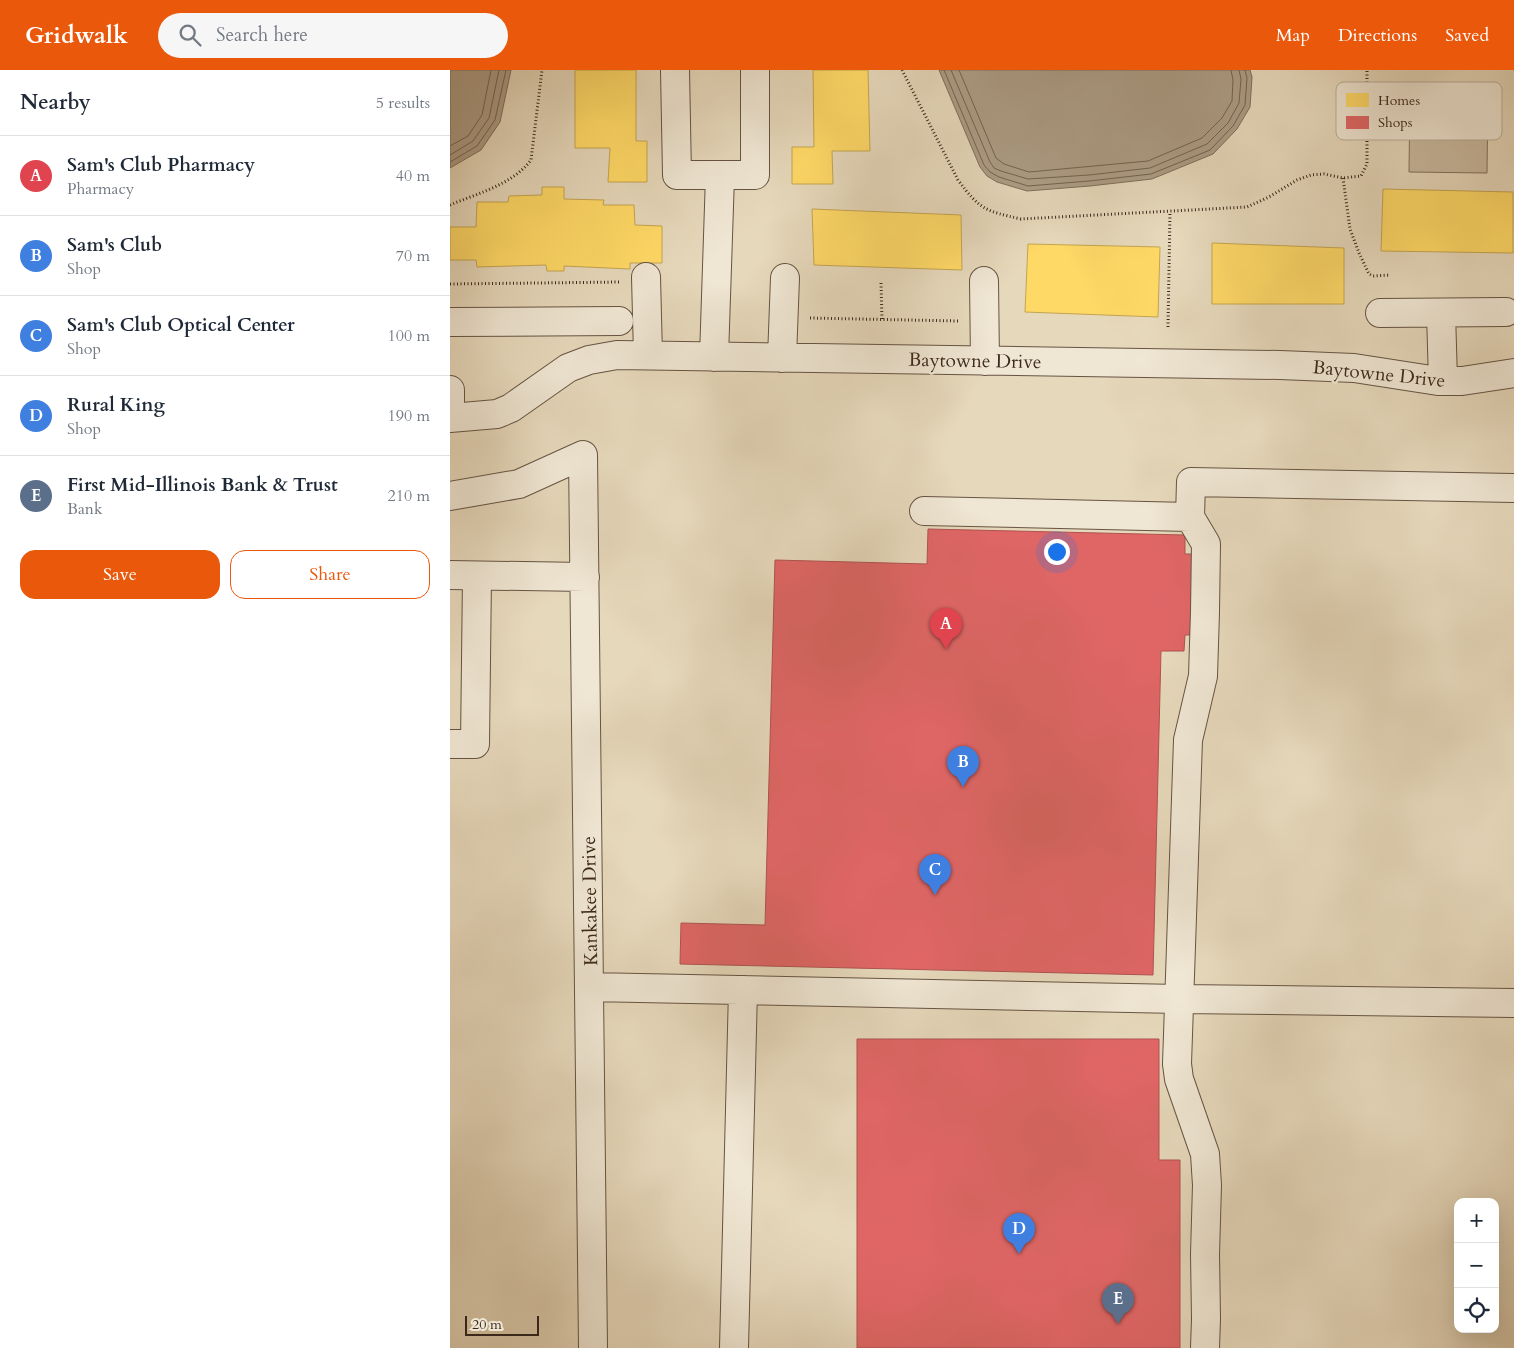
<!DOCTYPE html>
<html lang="en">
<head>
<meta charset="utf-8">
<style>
	:root { --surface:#fff; --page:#f6f6f7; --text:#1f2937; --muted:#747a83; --line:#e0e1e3; --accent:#ea580c }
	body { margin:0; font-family:Cardo,serif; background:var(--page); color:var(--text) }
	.controls { position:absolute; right:15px; bottom:15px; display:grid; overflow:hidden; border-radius:10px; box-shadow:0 5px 20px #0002 }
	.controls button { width:45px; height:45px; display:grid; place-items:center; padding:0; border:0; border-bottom:1px solid var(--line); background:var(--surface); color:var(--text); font:25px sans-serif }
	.scale { position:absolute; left:15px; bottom:12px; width:74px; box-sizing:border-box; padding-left:5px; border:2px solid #3c281b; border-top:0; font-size:14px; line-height:18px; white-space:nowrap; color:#3c281b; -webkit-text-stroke:4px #efe6d3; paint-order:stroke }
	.you { position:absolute; left:606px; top:481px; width:18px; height:18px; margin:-12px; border:4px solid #fff; border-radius:50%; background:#1a73e8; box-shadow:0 0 0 8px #1a73e833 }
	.badge { display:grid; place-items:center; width:32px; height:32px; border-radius:50%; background:var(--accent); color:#fff; font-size:16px; font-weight:700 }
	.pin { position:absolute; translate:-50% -41px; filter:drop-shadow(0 1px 2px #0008) }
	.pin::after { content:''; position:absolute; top:26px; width:18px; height:15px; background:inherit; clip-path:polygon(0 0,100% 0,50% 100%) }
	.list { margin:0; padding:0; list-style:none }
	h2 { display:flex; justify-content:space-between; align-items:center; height:65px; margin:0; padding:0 20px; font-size:21px }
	h2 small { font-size:16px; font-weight:400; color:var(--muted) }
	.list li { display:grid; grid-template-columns:32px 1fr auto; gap:15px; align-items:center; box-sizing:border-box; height:80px; padding:0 20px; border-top:1px solid var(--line) }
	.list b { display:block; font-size:19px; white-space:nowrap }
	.list p { margin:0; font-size:16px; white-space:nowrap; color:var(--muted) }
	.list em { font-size:16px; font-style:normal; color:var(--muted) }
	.actions { display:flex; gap:10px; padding:15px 20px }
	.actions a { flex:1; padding:11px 0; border:1px solid var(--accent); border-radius:15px; text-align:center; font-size:18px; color:var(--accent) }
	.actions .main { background:var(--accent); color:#fff }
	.icon { flex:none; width:28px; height:28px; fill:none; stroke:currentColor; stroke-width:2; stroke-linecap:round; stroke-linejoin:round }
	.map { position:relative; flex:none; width:1064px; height:1278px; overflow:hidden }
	header { display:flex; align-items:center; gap:30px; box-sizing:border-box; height:70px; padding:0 25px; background:var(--accent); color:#fff }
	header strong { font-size:24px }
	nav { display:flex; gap:28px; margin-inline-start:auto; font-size:18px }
	.search { width:350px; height:45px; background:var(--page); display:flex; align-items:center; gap:12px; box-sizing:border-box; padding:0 18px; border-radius:28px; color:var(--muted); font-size:19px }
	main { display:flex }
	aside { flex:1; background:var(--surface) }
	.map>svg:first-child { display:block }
	.green { fill:#c9baa0; stroke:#82715e }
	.water { fill:#ac9c85; stroke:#7f6e5b }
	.homes { fill:#ffd966; stroke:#c4a450 }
	.shops { fill:#e06666; stroke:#af5350 }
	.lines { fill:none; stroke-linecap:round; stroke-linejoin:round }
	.shore { stroke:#746250; stroke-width:1 }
	.minor-casing { stroke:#665443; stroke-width:30 }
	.path { stroke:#3c281b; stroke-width:3; stroke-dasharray:1 2.5; stroke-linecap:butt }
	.minor { stroke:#efe6d3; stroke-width:28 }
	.labels { text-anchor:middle; stroke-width:5; stroke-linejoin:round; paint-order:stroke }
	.street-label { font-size:19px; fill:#3c281b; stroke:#efe6d3 }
	.key { fill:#efe6d3; stroke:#b9ad9c; stroke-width:1 }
	.key-label { font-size:14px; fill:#3c281b }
</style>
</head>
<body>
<header>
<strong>Gridwalk</strong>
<div class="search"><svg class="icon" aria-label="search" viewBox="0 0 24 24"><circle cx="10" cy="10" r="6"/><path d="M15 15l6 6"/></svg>Search here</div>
<nav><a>Map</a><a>Directions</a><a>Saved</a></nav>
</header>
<main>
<aside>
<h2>Nearby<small>5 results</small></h2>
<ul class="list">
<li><span class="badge" style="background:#e0444e">A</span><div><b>Sam's Club Pharmacy</b><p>Pharmacy</p></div><em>40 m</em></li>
<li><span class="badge" style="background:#3f7fe0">B</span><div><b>Sam's Club</b><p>Shop</p></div><em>70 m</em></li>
<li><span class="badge" style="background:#3f7fe0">C</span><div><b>Sam's Club Optical Center</b><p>Shop</p></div><em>100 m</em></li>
<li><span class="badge" style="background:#3f7fe0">D</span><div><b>Rural King</b><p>Shop</p></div><em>190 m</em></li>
<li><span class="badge" style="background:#5c6f8a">E</span><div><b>First Mid-Illinois Bank &amp; Trust</b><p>Bank</p></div><em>210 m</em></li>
</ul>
<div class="actions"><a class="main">Save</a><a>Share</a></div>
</aside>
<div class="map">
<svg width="1064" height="1278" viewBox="0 0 1064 1278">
	<rect width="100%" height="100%" fill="#e6d8bb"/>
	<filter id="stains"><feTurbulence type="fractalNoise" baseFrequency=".004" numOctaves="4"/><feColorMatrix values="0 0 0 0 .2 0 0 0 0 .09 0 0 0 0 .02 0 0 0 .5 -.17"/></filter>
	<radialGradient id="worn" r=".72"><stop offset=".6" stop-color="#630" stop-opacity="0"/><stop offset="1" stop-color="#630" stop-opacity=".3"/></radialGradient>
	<path class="green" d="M960,23H1038L1037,103L959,102Z"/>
	<path class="water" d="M0,0H61L50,52L31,80L0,98Z
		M489,0H800L802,7L800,37L787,59L763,84L702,109L640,116L577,121L547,112L537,106L530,97Z"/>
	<path class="homes" d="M125,0H186V71H197V112H158L160,78H125Z
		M363,0H418L420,81H382L383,114H342V77H364Z
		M92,117H114V129L154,130L153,135H184L185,155L212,156V193H180V199L114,196V201H97L96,195L27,197L26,190H0V157H26L27,132H58L59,126L92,125Z
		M933,119L1063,122V183L931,181Z
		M362,139L511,145L512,200L364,195Z
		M762,173L894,178V234H762Z
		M578,174L710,177L708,247L575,242Z"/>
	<path class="shops" d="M478,459L735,465V484H744L742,565H735L734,581H711L703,905L230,894L231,853L315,855L325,490L477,494Z
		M407,969H709V1090H730V1278H407Z"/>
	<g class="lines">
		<path class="shore" d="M494,0L534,95L540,102L549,107L578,116L639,111L701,104L760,80L783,56L795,35L797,8L795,0
			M501,0L540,92L544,98L551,101L578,109L639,105L700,98L757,74L778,53L789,33L791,9L789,0
			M509,0L546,88L554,94L579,102L698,91L752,68L772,48L782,31L783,10L781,0
			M0,76L18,66L32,45L41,0
			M0,85L23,71L39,48L49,0
			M0,92L27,76L45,50L56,0"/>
		<defs>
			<path id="minor" d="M225,0L227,105H305V0
				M196,207L198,285
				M534,211L535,291
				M930,243L1056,242
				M991,243L993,311
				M0,252L169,251
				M264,287L270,106
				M332,288L335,208
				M0,320V348
				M0,348L47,344L61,338L118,298L139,290L167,285L830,295L904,298L988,311H1012L1064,303
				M0,426L69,414L133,385L143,1278
				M474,441L740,447
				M0,505L135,507
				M0,674H25L27,506
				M140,917L729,929L1064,933
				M284,1278L293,920
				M755,1278L756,1249L755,1184L757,1115L755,1084L729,1009L727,994L738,670L753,606L755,542L756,474L740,447L741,412L1064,418"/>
		</defs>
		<use href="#minor" class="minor-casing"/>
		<path class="path" d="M452,0L508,110C530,140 536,141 571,149L797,137L819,127L847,110L861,105L874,104L893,108L911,106L917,94V0
			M893,108L900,159L909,183L919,204L923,206L940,205
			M0,135C28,123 62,115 81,90L92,0
			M431,213L432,249
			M0,214L171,212
			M360,248L508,251
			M718,257L720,142"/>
		<use href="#minor" class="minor"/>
	</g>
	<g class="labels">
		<g class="street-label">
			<text transform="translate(525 290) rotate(1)" y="7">Baytowne Drive</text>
			<text transform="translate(929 303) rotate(6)" y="7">Baytowne Drive</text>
			<text transform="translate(139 831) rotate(-91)" y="7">Kankakee Drive</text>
		</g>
	</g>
	<rect x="886" y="12" width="166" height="58" rx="8" class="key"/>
	<rect x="896" y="23" width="23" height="14" fill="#ffd966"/>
	<rect x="896" y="46" width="23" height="13" fill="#e06666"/>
	<g class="key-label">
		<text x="928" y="35">Homes</text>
		<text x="928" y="57">Shops</text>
	</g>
	<rect width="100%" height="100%" filter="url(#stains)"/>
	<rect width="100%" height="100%" fill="url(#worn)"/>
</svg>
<div class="controls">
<button>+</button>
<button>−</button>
<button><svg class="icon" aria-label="locate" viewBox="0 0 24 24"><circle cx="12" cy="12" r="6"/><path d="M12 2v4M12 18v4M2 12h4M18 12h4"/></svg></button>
</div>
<div class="scale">20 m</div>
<div class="you"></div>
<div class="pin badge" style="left:496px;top:579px;background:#e0444e">A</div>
<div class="pin badge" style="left:513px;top:717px;background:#3f7fe0">B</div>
<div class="pin badge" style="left:485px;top:825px;background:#3f7fe0">C</div>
<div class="pin badge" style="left:569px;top:1184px;background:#3f7fe0">D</div>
<div class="pin badge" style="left:668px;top:1254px;background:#5c6f8a">E</div>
</div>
</main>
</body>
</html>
